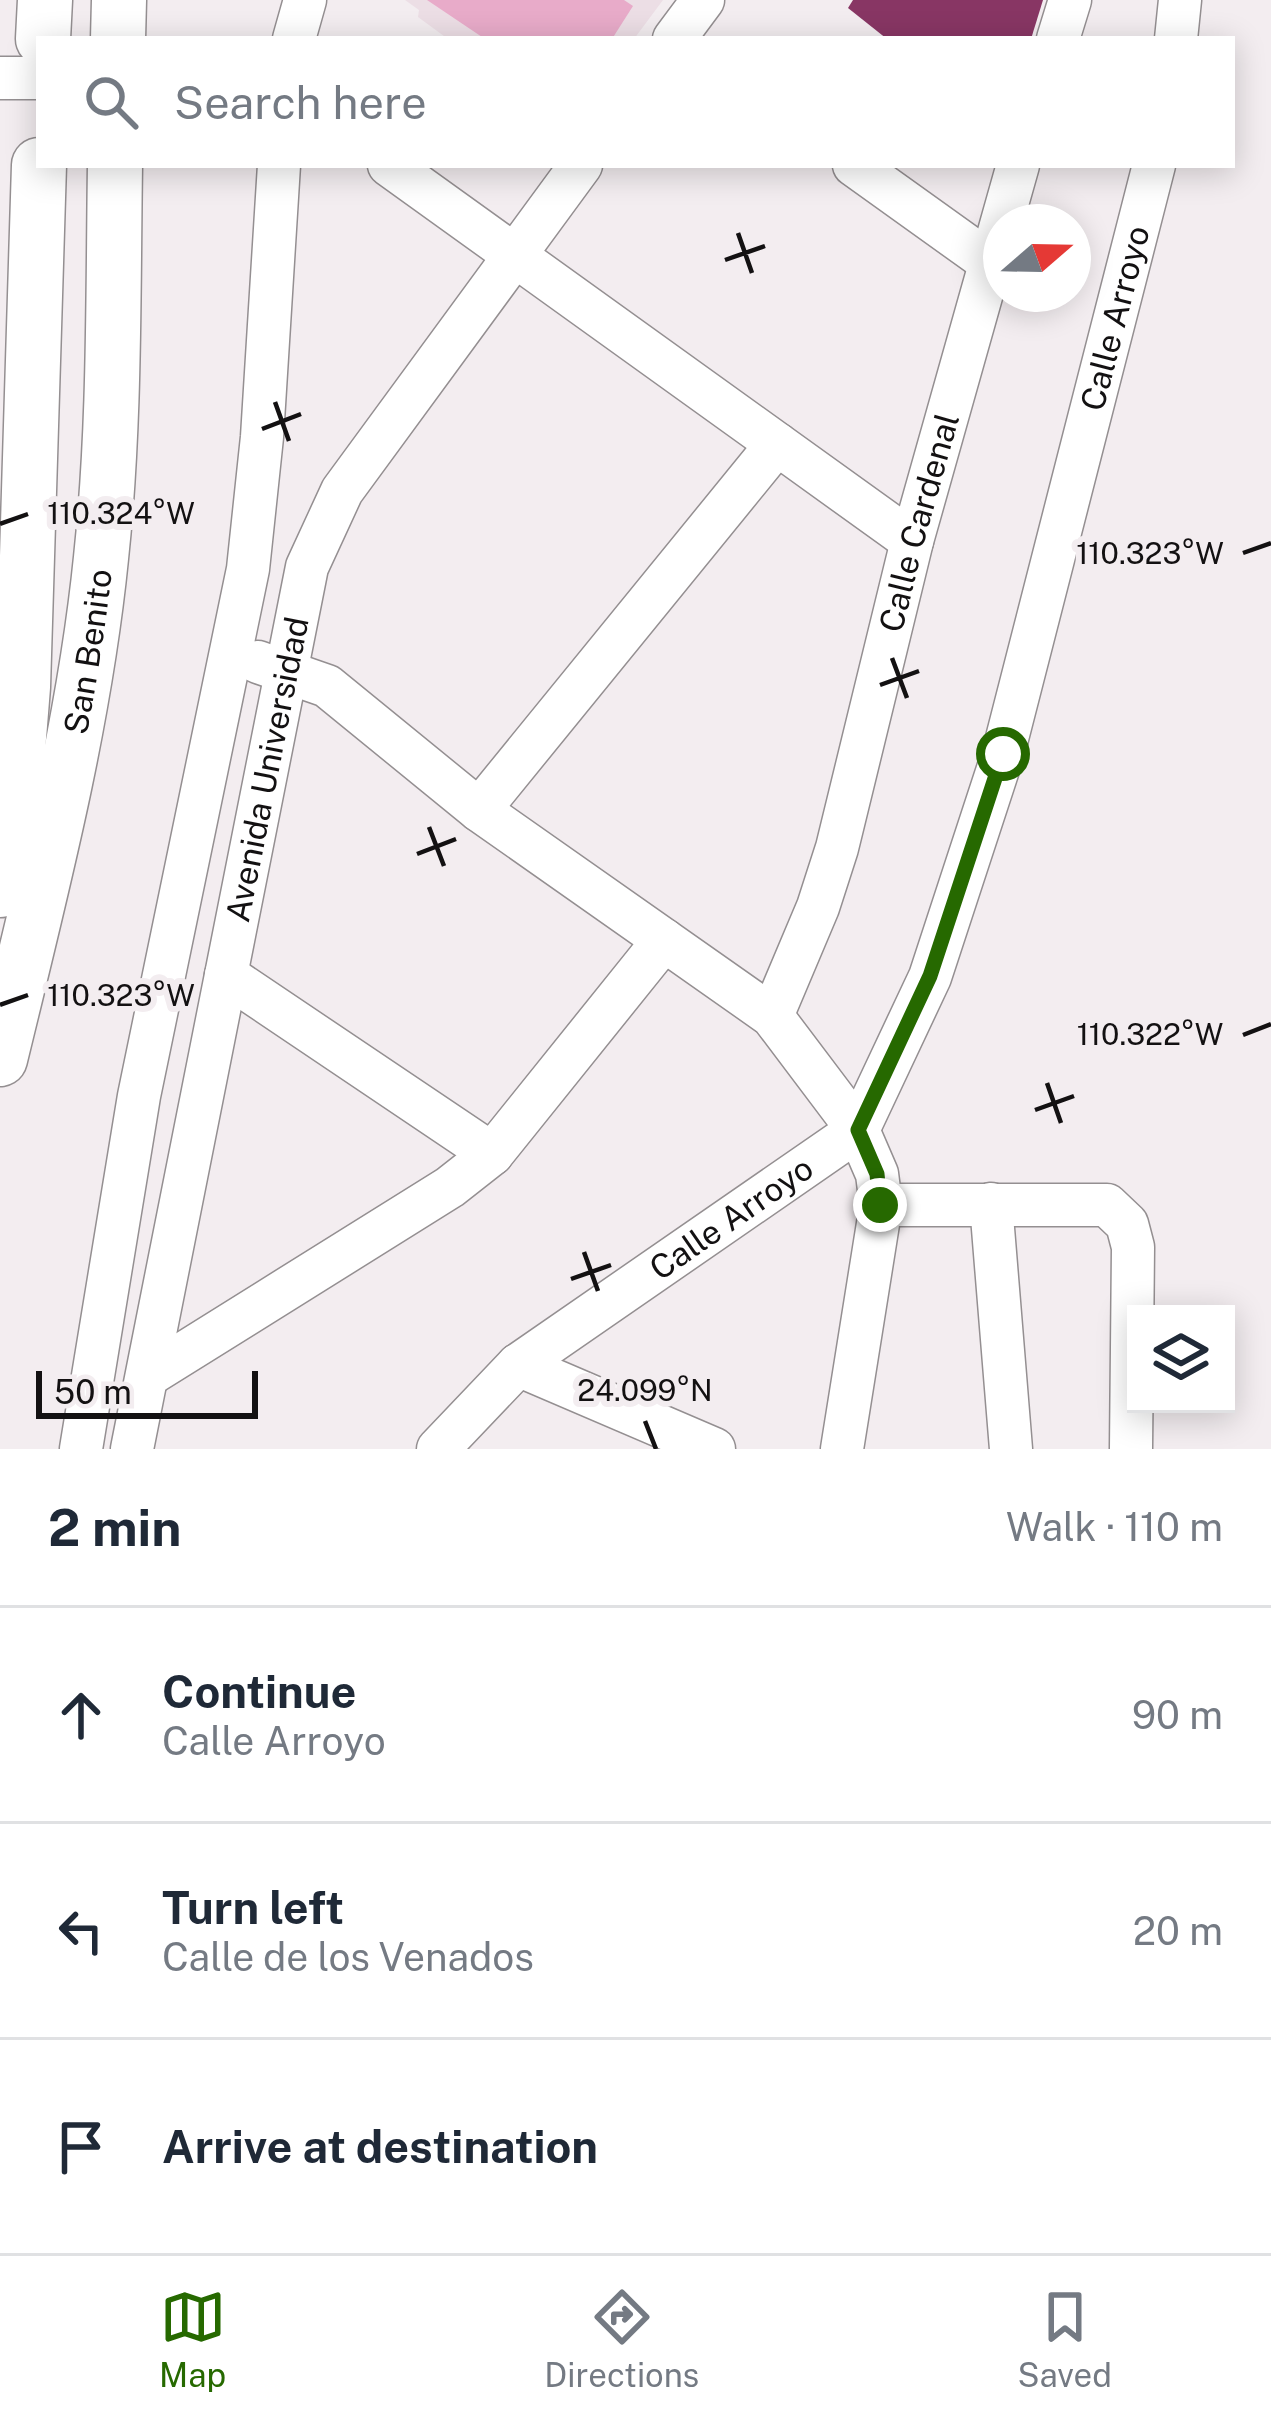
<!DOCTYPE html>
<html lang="en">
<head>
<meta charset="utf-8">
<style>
	:root { --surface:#fff; --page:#f2f2f3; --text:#1f2937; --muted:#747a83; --line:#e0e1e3; --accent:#266900 }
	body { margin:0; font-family:"Public Sans",sans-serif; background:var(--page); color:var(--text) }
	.controls { position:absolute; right:36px; bottom:36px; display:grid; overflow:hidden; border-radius:0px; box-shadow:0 6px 30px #0003 }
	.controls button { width:108px; height:108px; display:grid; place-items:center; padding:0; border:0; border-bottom:3px solid var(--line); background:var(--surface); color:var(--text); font:60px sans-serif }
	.compass { position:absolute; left:983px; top:204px; width:108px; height:108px; border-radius:50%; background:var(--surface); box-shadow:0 6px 30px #0003; rotate:70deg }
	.scale { position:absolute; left:36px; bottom:30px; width:222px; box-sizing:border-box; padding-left:12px; border:6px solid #131112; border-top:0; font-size:33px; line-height:42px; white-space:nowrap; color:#131112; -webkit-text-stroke:9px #f3edf0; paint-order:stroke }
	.stop { position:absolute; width:36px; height:36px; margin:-27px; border:9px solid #266900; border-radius:50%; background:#fff }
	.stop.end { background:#266900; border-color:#fff; box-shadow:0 3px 12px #0008 }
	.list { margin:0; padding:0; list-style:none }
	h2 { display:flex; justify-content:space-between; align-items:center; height:156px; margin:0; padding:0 48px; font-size:51px }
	h2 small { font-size:39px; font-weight:400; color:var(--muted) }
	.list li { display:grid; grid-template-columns:78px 1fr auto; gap:36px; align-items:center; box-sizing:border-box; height:216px; padding:0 48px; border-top:3px solid var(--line) }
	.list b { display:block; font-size:45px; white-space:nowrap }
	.list p { margin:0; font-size:39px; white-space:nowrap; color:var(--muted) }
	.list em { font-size:39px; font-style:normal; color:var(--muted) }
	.icon { flex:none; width:66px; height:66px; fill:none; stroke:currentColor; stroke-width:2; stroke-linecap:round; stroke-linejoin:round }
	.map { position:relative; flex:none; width:1271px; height:1449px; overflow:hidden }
	.search { position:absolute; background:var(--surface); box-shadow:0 6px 30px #0003; left:36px; right:36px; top:36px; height:132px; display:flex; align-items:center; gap:30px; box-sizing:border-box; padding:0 42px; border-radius:0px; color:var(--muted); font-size:45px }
	.sheet { height:804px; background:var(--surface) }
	nav { display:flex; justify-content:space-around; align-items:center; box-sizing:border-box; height:168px; border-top:3px solid var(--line); background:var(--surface); font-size:33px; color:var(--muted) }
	nav a { display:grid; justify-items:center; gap:6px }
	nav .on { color:var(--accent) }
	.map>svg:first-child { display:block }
	.built { fill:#ecdee5 }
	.green { fill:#e8abc9 }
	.building { fill:#883664 }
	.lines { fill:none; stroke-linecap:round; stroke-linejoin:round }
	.minor-casing { stroke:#948f91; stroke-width:45 }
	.major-casing { stroke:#948f91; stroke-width:57 }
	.minor { stroke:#fff; stroke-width:42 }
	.major { stroke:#fff; stroke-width:54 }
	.route { stroke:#266900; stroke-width:15 }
	.ticks { fill:none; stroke:#131112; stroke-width:4.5 }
	.labels { text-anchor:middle; stroke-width:12; stroke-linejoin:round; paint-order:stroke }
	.street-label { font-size:33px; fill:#131112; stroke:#f3edf0 }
	.ticks-label { font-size:30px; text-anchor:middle; fill:#131112; stroke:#f3edf0; stroke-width:12; stroke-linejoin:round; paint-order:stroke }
</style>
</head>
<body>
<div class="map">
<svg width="1271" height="1449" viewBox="0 0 1271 1449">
	<rect width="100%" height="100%" fill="#f3edf0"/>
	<path class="built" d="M405,0H663L634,39H448L418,17L419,10Z"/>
	<path class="green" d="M427,0H624L633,6L612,39H485Z"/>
	<path class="building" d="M853,0H1043L1031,39H887L848,8Z"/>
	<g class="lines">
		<defs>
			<g id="minor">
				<path d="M294,39L305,0"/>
				<path d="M674,39L703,0"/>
				<path d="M1058,39L1070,0"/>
				<path d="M1176,39L1180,0"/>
				<path d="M0,78H39"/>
				<path d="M389,165L912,541"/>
				<path d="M854,165L988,261"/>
				<path d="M258,662L327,686L479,810L772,1016L858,1130L877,1174L881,1205L842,1449"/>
				<path d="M479,810L777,444"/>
				<path d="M226,975L492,1154"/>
				<path id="s1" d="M772,1016L818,907L837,848L912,541L1018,165"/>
				<path d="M991,1204L1011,1449"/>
				<path d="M881,1205H1107L1127,1224L1133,1247L1131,1449"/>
				<path d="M518,1365L714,1449"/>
				<path d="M149,1375L450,1187L492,1154L664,940"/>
				<path d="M81,1449L139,1096L248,569L262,437L279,165"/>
				<path id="s2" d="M132,1449L307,567L342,491L581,165"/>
				<path id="s3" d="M438,1449L518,1365L858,1130L930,977L1003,754L1154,165"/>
			</g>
			<g id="major">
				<path d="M43,39L45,0"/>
				<path d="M118,39L119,0"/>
				<path d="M0,890L15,788L23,687L39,165"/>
				<path id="s4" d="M0,1059C40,894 84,727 101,558C115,427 113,296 115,165"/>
			</g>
		</defs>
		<use href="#minor" class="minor-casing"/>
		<use href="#major" class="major-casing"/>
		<use href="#minor" class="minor"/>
		<use href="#major" class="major"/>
	</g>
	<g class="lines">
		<path class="route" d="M880,1205L877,1174L858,1130L930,976L1003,754"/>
	</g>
	<path class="ticks" d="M738,233L752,273M725,260L765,246M275,402L289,441M262,429L301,414M0,524L28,514M1243,553L1271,543M892,658L907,698M880,685L919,671M429,827L444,866M417,854L456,839M0,1005L28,995M1243,1035L1271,1024M1047,1083L1061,1123M1035,1110L1074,1096M584,1252L598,1291M571,1279L611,1265M645,1421L656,1449"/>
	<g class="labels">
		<g class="street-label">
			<text dy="12" stroke="none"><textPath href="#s3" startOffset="1383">Calle Arroyo</textPath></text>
			<text dy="12" stroke="none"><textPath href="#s1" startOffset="516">Calle Cardenal</textPath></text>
			<text dy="12" stroke="none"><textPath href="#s4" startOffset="417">San Benito</textPath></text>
			<text dy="12" stroke="none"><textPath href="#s2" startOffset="693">Avenida Universidad</textPath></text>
			<text dy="12" stroke="none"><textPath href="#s3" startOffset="375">Calle Arroyo</textPath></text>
		</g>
	</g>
	<g class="ticks-label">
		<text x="121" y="524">110.324°W</text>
		<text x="1150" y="564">110.323°W</text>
		<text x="121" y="1006">110.323°W</text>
		<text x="1150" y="1045">110.322°W</text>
		<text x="645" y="1401">24.099°N</text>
	</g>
</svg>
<div class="controls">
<button><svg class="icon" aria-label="layers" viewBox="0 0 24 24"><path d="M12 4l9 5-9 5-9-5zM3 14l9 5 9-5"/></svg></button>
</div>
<svg class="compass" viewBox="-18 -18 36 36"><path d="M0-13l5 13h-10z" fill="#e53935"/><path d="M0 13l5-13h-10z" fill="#747a83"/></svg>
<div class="scale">50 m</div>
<div class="stop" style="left:1003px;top:754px"></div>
<div class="stop end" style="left:880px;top:1205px"></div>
<div class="search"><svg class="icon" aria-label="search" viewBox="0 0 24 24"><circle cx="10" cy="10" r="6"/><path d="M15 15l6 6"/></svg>Search here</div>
</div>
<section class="sheet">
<h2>2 min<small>Walk · 110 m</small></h2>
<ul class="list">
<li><svg class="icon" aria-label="ahead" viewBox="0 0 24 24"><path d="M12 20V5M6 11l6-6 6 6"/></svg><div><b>Continue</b><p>Calle Arroyo</p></div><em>90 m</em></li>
<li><svg class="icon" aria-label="left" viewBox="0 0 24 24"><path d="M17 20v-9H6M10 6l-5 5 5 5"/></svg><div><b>Turn left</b><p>Calle de los Venados</p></div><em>20 m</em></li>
<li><svg class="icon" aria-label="arrive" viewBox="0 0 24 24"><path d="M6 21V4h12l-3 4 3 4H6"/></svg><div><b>Arrive at destination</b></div></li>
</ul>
</section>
<nav>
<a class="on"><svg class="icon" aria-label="map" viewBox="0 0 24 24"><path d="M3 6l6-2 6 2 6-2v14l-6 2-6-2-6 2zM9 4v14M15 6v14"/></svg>Map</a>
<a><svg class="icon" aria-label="directions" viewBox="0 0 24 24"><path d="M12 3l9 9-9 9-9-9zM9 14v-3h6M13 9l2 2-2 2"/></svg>Directions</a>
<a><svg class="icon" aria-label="saved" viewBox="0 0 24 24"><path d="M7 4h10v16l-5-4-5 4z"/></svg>Saved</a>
</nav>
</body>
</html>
